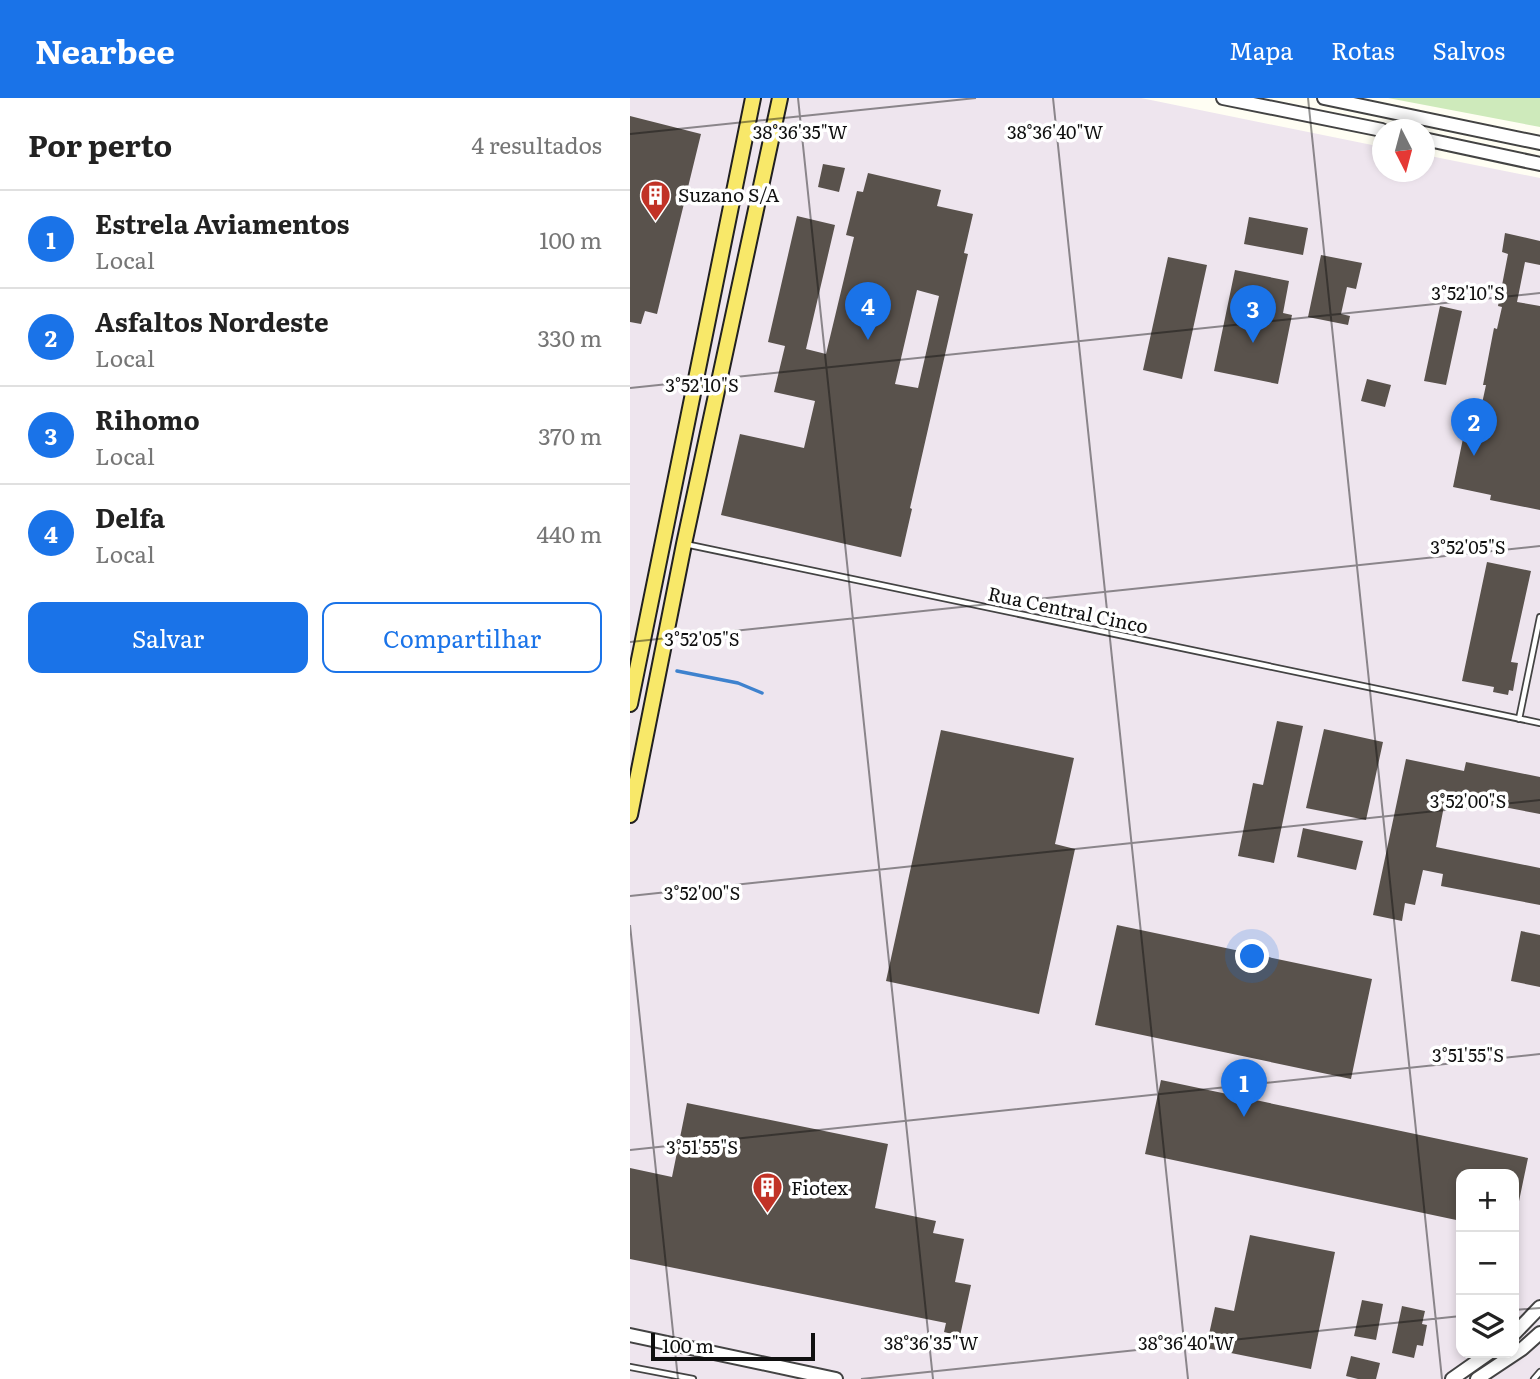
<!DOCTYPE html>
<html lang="pt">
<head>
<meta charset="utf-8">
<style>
	:root { --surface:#fff; --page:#f2f2f2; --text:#222; --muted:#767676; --line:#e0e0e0; --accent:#1a73e8 }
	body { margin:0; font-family:Literata,serif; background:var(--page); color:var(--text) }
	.controls { position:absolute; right:21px; bottom:21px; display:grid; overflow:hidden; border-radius:14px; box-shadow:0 4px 10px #0003 }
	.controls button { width:63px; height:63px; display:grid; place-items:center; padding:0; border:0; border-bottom:2px solid var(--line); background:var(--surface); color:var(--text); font:35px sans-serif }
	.compass { position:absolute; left:742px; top:21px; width:63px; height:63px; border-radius:50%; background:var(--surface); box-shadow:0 4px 10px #0003; rotate:174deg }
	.scale { position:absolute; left:21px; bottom:18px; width:164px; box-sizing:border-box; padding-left:7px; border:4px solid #101010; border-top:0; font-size:19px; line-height:24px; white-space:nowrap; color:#101010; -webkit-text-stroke:5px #fff; paint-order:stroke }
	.you { position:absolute; left:623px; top:859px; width:24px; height:24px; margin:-18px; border:5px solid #fff; border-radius:50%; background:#1a73e8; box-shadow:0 0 0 10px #1a73e833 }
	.badge { display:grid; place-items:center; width:46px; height:46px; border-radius:50%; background:var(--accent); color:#fff; font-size:23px; font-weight:700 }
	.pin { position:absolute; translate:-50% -58px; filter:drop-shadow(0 2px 4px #0008) }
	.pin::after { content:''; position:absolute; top:37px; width:24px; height:21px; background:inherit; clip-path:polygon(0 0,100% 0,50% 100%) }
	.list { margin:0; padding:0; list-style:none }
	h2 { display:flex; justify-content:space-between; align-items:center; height:91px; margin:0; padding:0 28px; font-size:30px }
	h2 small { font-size:23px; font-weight:400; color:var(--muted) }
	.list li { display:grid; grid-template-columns:46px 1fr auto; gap:21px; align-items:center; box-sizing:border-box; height:98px; padding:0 28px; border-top:2px solid var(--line) }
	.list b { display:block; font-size:26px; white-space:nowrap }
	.list p { margin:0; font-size:23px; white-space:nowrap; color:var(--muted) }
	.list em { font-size:23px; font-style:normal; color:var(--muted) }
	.actions { display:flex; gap:14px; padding:21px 28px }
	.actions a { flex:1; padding:16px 0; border:2px solid var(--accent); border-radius:14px; text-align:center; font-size:24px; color:var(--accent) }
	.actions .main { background:var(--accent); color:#fff }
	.icon { flex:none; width:38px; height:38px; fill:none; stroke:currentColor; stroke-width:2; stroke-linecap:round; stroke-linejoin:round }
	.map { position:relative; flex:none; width:910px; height:1281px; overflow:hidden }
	header { display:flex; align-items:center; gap:42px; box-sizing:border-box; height:98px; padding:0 35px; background:var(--accent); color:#fff }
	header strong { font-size:33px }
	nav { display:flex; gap:38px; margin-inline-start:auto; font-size:24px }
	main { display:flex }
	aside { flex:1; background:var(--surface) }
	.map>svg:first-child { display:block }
	.industrial { fill:#eee5ee; fill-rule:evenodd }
	.green { fill:#ceeabb }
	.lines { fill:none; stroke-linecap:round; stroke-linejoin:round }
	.stream { stroke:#3e82ce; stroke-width:3.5 }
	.building { fill:#59524c; fill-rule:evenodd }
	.service-casing { stroke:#434343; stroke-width:8 }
	.tertiary-casing { stroke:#434343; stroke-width:16 }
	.primary-casing { stroke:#212121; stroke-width:18 }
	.service { stroke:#fff; stroke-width:4.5 }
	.tertiary { stroke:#fff; stroke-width:12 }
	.primary { stroke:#f8e869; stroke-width:14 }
	.ticks { fill:none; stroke:#101010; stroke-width:2; stroke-opacity:0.45 }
	.labels { text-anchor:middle; stroke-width:7; stroke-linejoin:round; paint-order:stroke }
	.poi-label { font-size:19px; fill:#101010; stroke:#fff; text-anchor:start }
	.street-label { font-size:19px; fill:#101010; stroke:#fff }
	.ticks-label { font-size:18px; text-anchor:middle; fill:#101010; stroke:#fff; stroke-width:7; stroke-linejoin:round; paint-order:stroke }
</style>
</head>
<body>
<header>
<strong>Nearbee</strong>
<nav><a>Mapa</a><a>Rotas</a><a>Salvos</a></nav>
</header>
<main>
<aside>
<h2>Por perto<small>4 resultados</small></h2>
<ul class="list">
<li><span class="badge">1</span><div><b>Estrela Aviamentos</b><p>Local</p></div><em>100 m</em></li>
<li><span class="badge">2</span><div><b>Asfaltos Nordeste</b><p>Local</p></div><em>330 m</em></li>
<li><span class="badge">3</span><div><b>Rihomo</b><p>Local</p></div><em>370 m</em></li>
<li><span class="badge">4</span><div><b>Delfa</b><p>Local</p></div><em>440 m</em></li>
</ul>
<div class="actions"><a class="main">Salvar</a><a>Compartilhar</a></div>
</aside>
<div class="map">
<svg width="910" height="1281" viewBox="0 0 910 1281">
	<rect width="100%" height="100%" fill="#fffef3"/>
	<path class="industrial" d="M0,0H511L752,49V74H794L795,57L910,80V1281H0ZM831,1076H884V1255H831Z"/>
	<path class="green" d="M758,0H910V29Z"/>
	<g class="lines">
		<path class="stream" d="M47,573L108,585L132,595"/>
	</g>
	<path class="building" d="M0,18L71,36L27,216L15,213L11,226L0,224Z
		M193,66L215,70L209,94L188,89Z
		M238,75L311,92L307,108L343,116L334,155L338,156L280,410L282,411L271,459L91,417L110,336L174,350L185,303L144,294L155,248L138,244L167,118L205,127L176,251L196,256L224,139L216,137L227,93L233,94ZM287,192L309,198L288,290L265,286Z
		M619,119L678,130L673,157L614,146Z
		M875,135L910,143V167L895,164L887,204L910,208V412L860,402L861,397L823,389L837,321L848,324L856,287H853L864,230L867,231L872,209L868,208L878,156L872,154Z
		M691,157L732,165L726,191L717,189L711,216L720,218L718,227L678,219Z
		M538,159L577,167L552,281L513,272Z
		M605,172L659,183L653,215L662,217L648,286L584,273Z
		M810,208L832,213L816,287L794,283Z
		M737,281L761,287L755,309L731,303Z
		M857,464L901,473L881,564L888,565L883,593L879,592L878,597L863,594L864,589L832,583Z
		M647,623L673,628L644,765L608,758L623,685L633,687Z
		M694,631L753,644L736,722L676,710Z
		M311,632L444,660L425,746L445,751L409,916L256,883Z
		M776,661L834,673L836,664L910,679V716L816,698L806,749L910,770V807L811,788L813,776L793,772L785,807L775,805L772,823L743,817Z
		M673,730L733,743L726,772L667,759Z
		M487,827L742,881L721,981L465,927Z
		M891,833L910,837V889L881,883Z
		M531,982L898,1060L888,1108L884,1107V1076H831V1123L515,1056Z
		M57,1005L258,1046L245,1110L306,1123L303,1135L334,1141L325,1184L341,1187L330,1238L314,1234L316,1225L0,1161V1070L42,1079Z
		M620,1137L705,1154L681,1271L576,1250L585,1209L604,1213Z
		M732,1202L753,1206L746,1242L724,1238Z
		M772,1208L795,1213L792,1226L797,1227L793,1248L787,1247L784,1260L762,1255Z
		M721,1258L750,1265L746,1281H728L716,1278Z"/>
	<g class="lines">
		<defs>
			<path id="service" d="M55,446L910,625
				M889,621L910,519
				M0,1269L63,1281
				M904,1281L910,1274"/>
			<path id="tertiary" d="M593,0L752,32
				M694,0L910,45
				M794,41L910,66
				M884,1236L910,1209
				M0,1237L206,1281
				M822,1281L859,1255
				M847,1281L892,1251L910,1235"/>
			<path id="primary" d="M0,606L123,0
				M0,717L54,446L150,0"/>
		</defs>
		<use href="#service" class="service-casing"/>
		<use href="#tertiary" class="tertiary-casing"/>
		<use href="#primary" class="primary-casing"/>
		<use href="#service" class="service"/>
		<use href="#tertiary" class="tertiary"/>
		<use href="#primary" class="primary"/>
	</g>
	<path class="ticks" d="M168,0L303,1281M423,0L558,1281M678,0L812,1281M0,36L346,0M0,290L910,195M0,544L910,448M0,798L910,702M0,827L48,1281M0,1052L910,956M884,1212L910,1210M231,1281L831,1218"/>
	<defs>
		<symbol id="building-pin" viewBox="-11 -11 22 30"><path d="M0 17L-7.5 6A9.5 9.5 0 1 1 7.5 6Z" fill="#c13226" stroke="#fff"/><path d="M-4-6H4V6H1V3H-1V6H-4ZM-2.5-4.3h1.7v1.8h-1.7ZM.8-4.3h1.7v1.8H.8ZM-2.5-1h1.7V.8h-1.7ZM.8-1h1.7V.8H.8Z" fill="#fff"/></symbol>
	</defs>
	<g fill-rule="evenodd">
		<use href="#building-pin" x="8" y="80" width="35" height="47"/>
		<use href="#building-pin" x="120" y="1072" width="35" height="47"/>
	</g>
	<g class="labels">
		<g class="poi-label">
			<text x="48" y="104">Suzano S/A</text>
			<text x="161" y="1097">Fiotex</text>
		</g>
		<g class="street-label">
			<text transform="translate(438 512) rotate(12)" y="7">Rua Central Cinco</text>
		</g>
	</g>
	<g class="ticks-label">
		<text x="170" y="41">38°36'35"W</text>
		<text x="425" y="41">38°36'40"W</text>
		<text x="838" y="202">3°52'10"S</text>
		<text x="72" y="294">3°52'10"S</text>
		<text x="838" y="456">3°52'05"S</text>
		<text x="72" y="548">3°52'05"S</text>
		<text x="838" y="710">3°52'00"S</text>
		<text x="72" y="802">3°52'00"S</text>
		<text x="838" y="964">3°51'55"S</text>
		<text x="72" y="1056">3°51'55"S</text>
		<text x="301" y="1252">38°36'35"W</text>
		<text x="556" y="1252">38°36'40"W</text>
	</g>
</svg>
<div class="controls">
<button>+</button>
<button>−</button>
<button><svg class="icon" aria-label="layers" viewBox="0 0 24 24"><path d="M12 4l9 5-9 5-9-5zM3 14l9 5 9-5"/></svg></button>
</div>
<svg class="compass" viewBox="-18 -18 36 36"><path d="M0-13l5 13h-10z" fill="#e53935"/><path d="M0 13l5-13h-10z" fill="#767676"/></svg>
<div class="scale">100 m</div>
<div class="you"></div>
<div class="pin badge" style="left:614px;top:1019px">1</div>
<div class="pin badge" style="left:844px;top:358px">2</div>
<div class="pin badge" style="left:623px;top:245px">3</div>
<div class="pin badge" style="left:238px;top:242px">4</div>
</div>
</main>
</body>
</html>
